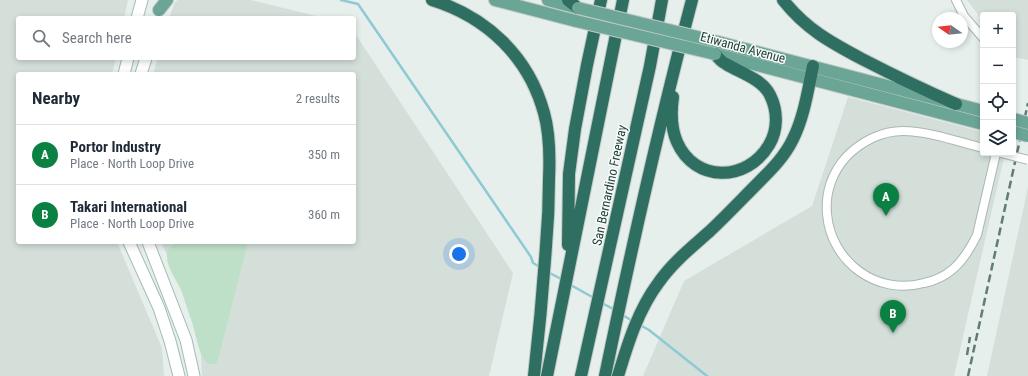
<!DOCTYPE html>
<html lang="en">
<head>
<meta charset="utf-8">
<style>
	:root { --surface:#fff; --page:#f6f6f7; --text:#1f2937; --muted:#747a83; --line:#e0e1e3; --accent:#0b8043 }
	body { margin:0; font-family:"Roboto Condensed",sans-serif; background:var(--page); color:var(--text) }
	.controls { position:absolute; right:12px; top:12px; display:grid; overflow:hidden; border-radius:4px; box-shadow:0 2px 6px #0003 }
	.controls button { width:36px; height:36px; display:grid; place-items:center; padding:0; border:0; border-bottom:1px solid var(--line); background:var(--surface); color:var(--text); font:20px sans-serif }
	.compass { position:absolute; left:932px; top:12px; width:36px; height:36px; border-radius:50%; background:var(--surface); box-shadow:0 2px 6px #0003; rotate:284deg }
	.you { position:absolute; left:459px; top:254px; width:14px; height:14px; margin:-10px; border:3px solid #fff; border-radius:50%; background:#1a73e8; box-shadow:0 0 0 6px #1a73e833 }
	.badge { display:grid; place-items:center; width:26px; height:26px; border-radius:50%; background:var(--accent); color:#fff; font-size:13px; font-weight:700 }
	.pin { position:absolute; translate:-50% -33px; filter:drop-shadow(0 1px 2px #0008) }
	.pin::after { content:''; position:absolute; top:21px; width:14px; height:12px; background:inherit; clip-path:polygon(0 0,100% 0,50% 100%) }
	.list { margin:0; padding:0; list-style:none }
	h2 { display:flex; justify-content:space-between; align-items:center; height:52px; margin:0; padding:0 16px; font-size:17px }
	h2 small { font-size:13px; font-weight:400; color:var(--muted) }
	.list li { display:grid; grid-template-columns:26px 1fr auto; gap:12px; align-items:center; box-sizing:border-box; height:60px; padding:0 16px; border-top:1px solid var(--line) }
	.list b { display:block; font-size:15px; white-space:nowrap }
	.list p { margin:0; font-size:13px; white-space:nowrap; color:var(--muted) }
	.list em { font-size:13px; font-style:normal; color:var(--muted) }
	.icon { flex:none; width:22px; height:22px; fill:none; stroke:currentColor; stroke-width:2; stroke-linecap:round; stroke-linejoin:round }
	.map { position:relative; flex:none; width:1028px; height:376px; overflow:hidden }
	.search { position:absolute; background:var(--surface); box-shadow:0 2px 6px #0003; left:16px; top:16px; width:340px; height:44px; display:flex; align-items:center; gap:10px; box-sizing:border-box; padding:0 14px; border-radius:4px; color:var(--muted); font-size:15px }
	.panel { position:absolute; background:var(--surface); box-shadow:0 2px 6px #0003; left:16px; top:72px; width:340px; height:172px; border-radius:4px }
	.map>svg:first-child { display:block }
	.built { fill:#d4dfda }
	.green { fill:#bfe0c8 }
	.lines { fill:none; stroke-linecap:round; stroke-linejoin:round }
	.stream { stroke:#8ec9d4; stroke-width:2.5 }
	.street-casing { stroke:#a8b8b2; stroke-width:10 }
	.secondary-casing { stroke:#a4bbb3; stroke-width:13 }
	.primary-casing { stroke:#c2cac8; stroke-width:14 }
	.highway-casing { stroke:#c2cac8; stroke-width:14 }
	.street { stroke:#fff; stroke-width:8 }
	.secondary { stroke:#fff; stroke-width:11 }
	.primary { stroke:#6aa596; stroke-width:12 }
	.highway { stroke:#2f6f62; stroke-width:12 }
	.rail { stroke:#5f7d75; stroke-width:2.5; stroke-dasharray:8 4; stroke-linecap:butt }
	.street-bridge-casing { stroke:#a8b8b2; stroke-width:10; stroke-linecap:butt }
	.primary-bridge-casing { stroke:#c2cac8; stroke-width:14; stroke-linecap:butt }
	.street-bridge { stroke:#fff; stroke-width:8 }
	.primary-bridge { stroke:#6aa596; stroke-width:12 }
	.labels { text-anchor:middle; stroke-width:3; stroke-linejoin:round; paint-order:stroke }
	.street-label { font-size:13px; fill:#24423a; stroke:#f7fbf9 }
</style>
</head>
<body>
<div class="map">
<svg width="1028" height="376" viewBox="0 0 1028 376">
	<rect width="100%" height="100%" fill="#e6efeb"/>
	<path class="built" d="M0,0H128L124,18H18V58H116L112,74H18V242H117L162,348L164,376H0Z
		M178,0H251L324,18H169L175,2Z
		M967,0H1028V60L1013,57V15H983V21Z
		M354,32L513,273L489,376H202L201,354L193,325L181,289L168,263L167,255L161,242H354V74H153L158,58H354Z
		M848,97L983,132V153H1005L954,376H643L684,281L812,206Z
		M1028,187V376H987Z"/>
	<path class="green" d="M178,242H248L218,360L215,364H208L207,362C198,355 196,333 192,322C188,311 185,300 181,290C176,279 167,268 167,256C166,249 173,245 178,242Z"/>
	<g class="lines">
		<path class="stream" d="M341,0L358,4L531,257L533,263L540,267
			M548,272L563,280
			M569,284L594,298
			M602,303L615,310
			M621,314L634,322
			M640,325L649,330L707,376"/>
		<defs>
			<path id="street" d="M956,0L964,16L983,38
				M983,148C959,142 928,131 903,131C882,131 862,141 847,156C832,172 825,193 827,214C831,262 877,296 924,283C934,281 945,276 953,269C964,260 971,247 977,235L996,153"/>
			<path id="secondary" d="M137,18L142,0
				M124,74L128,58
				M141,74L146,58
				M129,242L159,308L170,341L179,376
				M148,242L186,340L194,376"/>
			<path id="primary" d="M495,0L576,21
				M548,0L578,8
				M159,10L167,0
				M718,42L983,111
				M715,54L983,124"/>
			<path id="highway" d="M432,0C487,17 529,57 544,113C550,134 550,157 549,179C549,202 548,224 546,246C543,290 539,333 534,376
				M568,0L578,8
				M783,0C806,29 830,42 862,59C893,75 924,90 956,104
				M673,97C671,111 671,128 677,142C695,183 747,182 769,145C778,130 778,111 770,95C762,79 741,73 726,64C722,62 718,58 715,54
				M568,245L569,174L575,129L587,65L601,0
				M547,376L623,0
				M581,376L650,66L662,0
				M605,376C631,250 659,125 692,0
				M618,376C628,343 638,310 659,282C673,262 692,247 710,231C727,215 743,198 759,182C772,169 785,156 793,139C804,117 808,90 813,66"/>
		</defs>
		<use href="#street" class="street-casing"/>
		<use href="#secondary" class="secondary-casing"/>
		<use href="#primary" class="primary-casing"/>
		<use href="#highway" class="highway-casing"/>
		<use href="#street" class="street"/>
		<use href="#secondary" class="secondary"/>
		<use href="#primary" class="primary"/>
		<use href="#highway" class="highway"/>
		<path class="rail" d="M967,355L970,337
			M968,376L1028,103"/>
		<defs>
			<path id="street-bridge" d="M1001,153L1028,160"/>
			<path id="primary-bridge" d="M578,8L718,42
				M576,21L715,54
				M1013,119L1028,123
				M1013,132L1028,136"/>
		</defs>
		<use href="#street-bridge" class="street-bridge-casing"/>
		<use href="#primary-bridge" class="primary-bridge-casing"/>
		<use href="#street-bridge" class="street-bridge"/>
		<use href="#primary-bridge" class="primary-bridge"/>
	</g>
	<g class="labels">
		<g class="street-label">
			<text transform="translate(743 47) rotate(15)" y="5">Etiwanda Avenue</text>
			<text transform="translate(609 185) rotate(-78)" y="5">San Bernardino Freeway</text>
		</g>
	</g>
</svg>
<div class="controls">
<button>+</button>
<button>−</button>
<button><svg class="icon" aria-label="locate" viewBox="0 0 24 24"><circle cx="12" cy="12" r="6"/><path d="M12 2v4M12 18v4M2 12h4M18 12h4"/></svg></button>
<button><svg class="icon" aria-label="layers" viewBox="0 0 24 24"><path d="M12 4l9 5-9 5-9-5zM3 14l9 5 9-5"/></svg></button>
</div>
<svg class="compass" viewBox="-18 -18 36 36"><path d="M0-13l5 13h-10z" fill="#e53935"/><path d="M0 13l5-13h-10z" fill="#747a83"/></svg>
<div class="you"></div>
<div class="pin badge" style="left:886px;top:216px">A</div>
<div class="pin badge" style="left:893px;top:333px">B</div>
<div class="search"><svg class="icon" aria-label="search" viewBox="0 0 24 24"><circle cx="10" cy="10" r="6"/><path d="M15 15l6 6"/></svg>Search here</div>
<section class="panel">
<h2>Nearby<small>2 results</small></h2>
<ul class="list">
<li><span class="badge">A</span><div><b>Portor Industry</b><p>Place · North Loop Drive</p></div><em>350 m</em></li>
<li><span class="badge">B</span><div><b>Takari International</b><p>Place · North Loop Drive</p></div><em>360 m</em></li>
</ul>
</section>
</div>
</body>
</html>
